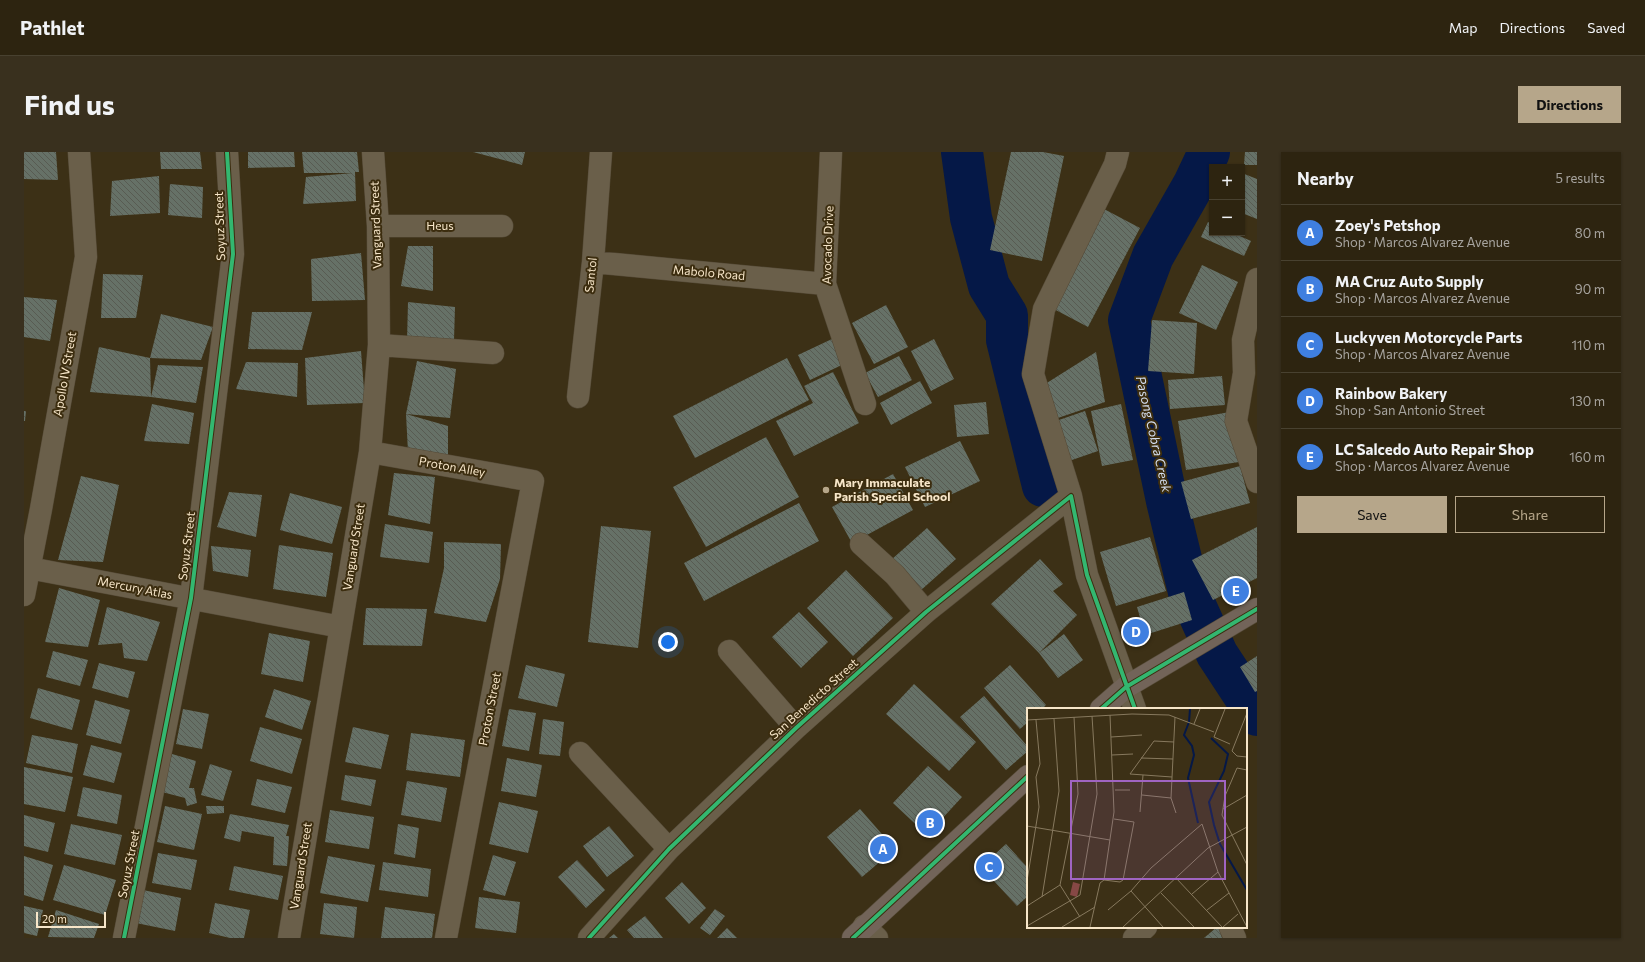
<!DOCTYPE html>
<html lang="en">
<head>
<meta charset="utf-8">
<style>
	:root { --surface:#2d2410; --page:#39301e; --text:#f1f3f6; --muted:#a7a49f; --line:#484130; --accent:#b6a68a }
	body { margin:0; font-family:Commissioner,sans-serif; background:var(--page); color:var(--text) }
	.controls { position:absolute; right:12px; top:12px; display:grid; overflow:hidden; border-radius:0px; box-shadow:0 1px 3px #0004 }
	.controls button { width:36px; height:36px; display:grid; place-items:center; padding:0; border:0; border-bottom:1px solid var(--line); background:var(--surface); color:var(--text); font:20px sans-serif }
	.scale { position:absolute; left:12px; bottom:10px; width:70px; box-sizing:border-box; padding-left:4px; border:2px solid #f7e6c9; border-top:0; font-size:11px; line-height:14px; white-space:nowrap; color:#f7e6c9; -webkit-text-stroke:3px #3c2d0f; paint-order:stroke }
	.you { position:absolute; left:644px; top:490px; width:14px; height:14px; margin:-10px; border:3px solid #fff; border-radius:50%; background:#1a73e8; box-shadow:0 0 0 6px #1a73e833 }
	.badge { display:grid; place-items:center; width:26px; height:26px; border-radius:50%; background:var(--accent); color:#fff; font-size:13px; font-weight:700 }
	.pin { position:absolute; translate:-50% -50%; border:2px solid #fff; box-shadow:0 1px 4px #0006 }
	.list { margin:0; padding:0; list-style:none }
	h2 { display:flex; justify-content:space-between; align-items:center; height:52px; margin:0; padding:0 16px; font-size:17px }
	h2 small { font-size:13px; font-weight:400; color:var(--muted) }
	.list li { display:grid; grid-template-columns:26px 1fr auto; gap:12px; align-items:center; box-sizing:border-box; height:56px; padding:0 16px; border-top:1px solid var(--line) }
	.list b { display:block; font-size:15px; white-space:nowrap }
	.list p { margin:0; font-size:13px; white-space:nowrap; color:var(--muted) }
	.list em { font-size:13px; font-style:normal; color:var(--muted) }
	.actions { display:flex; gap:8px; padding:12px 16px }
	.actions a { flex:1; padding:9px 0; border:1px solid var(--accent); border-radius:0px; text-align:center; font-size:14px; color:var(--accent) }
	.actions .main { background:var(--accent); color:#111 }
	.map { position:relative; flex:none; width:1233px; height:786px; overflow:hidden; border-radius:0px }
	header { display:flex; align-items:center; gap:24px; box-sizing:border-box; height:56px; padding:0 20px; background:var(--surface); border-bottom:1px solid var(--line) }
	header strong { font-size:19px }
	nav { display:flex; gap:22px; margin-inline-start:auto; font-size:14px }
	.intro { display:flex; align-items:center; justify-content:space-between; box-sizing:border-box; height:96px; padding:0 24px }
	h1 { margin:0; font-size:28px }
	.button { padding:10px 18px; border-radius:0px; background:var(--accent); color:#111; font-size:14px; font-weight:700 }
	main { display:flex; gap:24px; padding:0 24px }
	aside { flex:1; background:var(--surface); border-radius:0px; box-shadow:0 1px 3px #0004 }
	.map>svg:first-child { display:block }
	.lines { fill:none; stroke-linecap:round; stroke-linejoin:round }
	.river { stroke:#051847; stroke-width:42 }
	.building { fill:url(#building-back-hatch) }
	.minor-casing { stroke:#554a37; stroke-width:23 }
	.major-casing { stroke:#554a37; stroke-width:23 }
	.minor { stroke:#6a5f4a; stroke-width:22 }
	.major { stroke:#726459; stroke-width:22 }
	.cycleway-casing { stroke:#3c2d0f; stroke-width:6 }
	.cycleway { stroke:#33b770; stroke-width:4 }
	.poi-dot { fill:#b6a68a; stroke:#3c2d0f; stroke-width:1.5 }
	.labels { text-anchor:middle; stroke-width:4; stroke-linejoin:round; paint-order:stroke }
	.street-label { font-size:12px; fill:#f7e6c9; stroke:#3c2d0f }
	.poi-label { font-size:12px; font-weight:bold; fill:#f7e6c9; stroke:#3c2d0f; text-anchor:start }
	.water-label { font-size:13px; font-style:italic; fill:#d3ddef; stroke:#3c2d0f }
	.inset-river { fill:none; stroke:#051847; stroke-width:2 }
	.inset-road { fill:none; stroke:#87795e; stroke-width:1 }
	.view { fill:#a064c2; fill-opacity:0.15; stroke:#a064c2; stroke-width:2 }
	.inset-edge { fill:none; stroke:#f7e6c9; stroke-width:2 }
</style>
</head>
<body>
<header>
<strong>Pathlet</strong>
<nav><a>Map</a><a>Directions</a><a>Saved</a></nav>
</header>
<div class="intro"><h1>Find us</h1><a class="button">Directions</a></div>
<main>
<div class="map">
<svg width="1233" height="786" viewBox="0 0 1233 786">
	<defs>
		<pattern id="building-back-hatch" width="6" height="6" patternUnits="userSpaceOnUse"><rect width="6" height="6" fill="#667167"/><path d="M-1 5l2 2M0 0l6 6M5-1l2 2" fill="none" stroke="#585b52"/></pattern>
	</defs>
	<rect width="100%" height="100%" fill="#3c3016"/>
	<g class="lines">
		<path class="river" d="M938,0L947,66L965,134L983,163V188L1019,334
			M1185,0L1170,32L1129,104L1105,168L1143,349L1165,440L1193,502L1233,563"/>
	</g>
	<path class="building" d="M0,0H32L34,28L0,27Z
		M136,0H176L178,17H137Z
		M224,0H270L271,15L224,16Z
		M278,0H333L335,20H331L332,49L279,52L282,25L329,21H280Z
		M449,0H501L498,13Z
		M987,0H1019L1040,4L1018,109L966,98Z
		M1221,0H1233V13H1220Z
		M1218,21L1233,27V67L1218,61Z
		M135,24L136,61L86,64L88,29Z
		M146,32L179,35L178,66L144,63Z
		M1080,57L1116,76L1064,175L1028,156Z
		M1184,70L1188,72V81H1209L1227,89L1220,104L1177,85Z
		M384,94H409V139L377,134Z
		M337,101L341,148L288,149L287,107Z
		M1178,113L1214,130L1192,178L1155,161Z
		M79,122L119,123L112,166H77Z
		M0,145L33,148L26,189L0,185Z
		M384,150L431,155L430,188L383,189Z
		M862,153L884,195L850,212L828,171Z
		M228,160H288L278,198L224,197Z
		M137,162L189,175L177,208L126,206L127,245L66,240L75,195L126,206Z
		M1128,168L1173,171L1170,222L1124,219Z
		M808,187L820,212L786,228L774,203Z
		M910,187L930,227L907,239L887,199Z
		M337,199L341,251L283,253L281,206Z
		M1072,200L1081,250L1028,268L1018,234Z
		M875,204L888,228L854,245L841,221Z
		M763,206L785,248L671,306L649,264Z
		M393,209L432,217L426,266L382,262L424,274V304L384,300L382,262Z
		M222,210L274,211L273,245L212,237Z
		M134,213L179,215L172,251L127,245Z
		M809,220L835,271L770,304L752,269L789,251L780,234Z
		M1198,224L1201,253L1146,257L1144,228Z
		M896,229L908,251L867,273L856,251Z
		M962,250L965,282L933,285L930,253Z
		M128,252L170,261L165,292L120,289Z
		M1097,252L1109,308L1078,314L1067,259Z
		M0,259H2L1,269H0Z
		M1061,259L1074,299L1045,309L1032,269Z
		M1206,260L1215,310L1162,318L1154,269Z
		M742,285L775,345L682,395L649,335Z
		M936,289L956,329L901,355L881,315Z
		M1216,314L1226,351L1167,367L1157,330Z
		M370,321L411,325L406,372L364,363Z
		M869,322L889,358L828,391L808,355Z
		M57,324L95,333L79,410L34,408Z
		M205,340L238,343L232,385L193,375Z
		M266,341L318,355L308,392L256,378Z
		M775,351L795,389L680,449L660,411Z
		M361,372L409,380L405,411L356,405Z
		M577,374L627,379L614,496L564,490Z
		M1233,375V426L1189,448L1168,408Z
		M903,376L932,407L896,439L867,408Z
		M1126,385L1142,439L1092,454L1076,400Z
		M420,390L477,392L476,427L462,470L410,461L420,416Z
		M255,393L309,401L302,445L249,437Z
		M187,394L227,398L224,425L189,419Z
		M1016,407L1039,432L1029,439L1053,463L1015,501L1040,482L1059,508L1034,526L1015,501L967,452Z
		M822,418L869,466L829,504L783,456Z
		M35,436L76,448L64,495L21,490Z
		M1160,440L1168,468L1121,483L1113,455Z
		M83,455L136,470L123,509L100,506L98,491L74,493Z
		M342,456L403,457L398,494L339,493Z
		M775,460L804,490L777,516L748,485Z
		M1113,467L1118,481L1107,485L1103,471Z
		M245,481L286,489L279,530L237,522Z
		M29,499L64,508L56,534L22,525Z
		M1233,504V539L1231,540L1216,515Z
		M75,511L111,520L104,546L68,536Z
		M502,513L541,522L533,555L494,546Z
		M986,513L1022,553L1018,557H1004V570L996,577L960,536Z
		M890,532L952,590L925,619L862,562Z
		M14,536L56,548L48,578L6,566Z
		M250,537L287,549L278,578L241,565Z
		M960,544L1004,595V599L982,618L936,565Z
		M71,548L106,558L97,592L62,583Z
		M159,557L185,562L178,597L152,592Z
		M485,557L512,561L505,599L478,594Z
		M519,567L540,570L536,604L515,602Z
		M236,575L278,587L268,622L226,609Z
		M329,575L365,583L357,617L321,610Z
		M387,581L441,588L436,625L382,618Z
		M8,583L54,592L48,621L2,611Z
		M67,593L98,601L90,631L59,623Z
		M148,602L172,609L165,636H170L173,651L163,654L161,646L138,640Z
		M483,606L518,613L512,645L477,639Z
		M186,612L208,619L199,649L177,643Z
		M904,614L938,645L903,683L869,651Z
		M0,615L49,625L41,660L0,652Z
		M321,623L352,628L347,654L317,648Z
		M233,627L268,635L261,661L227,653Z
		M383,629L423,636L417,670L377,663Z
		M59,635L98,643L93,672L53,664Z
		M475,650L514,659L504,701L465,692Z
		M141,654L178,662L170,698L133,690Z
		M182,654H200V661L183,662Z
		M836,657L871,697L838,725L803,685Z
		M306,658L350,665L345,697L301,690Z
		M206,662L265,673L262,684H265L263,714L249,713L250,685L218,679L216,690L200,686Z
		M0,663L31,671L24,700L0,694Z
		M47,672L98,683L91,713L40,702Z
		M374,672L395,676L391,706L370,702Z
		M585,674L610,704L583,725L559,694Z
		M982,692L1004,716V744L993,754L957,715Z
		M134,701L173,708L167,738L128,731Z
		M469,703L492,710L481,744L459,738Z
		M0,704L29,713L19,749L0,743Z
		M304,704L351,713L344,750L296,741Z
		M553,708L581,738L562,756L534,725Z
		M359,710L407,717L404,745L355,738Z
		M40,713L92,728L81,763L29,748Z
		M210,714L259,724L254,748L205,738Z
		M658,730L682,756L665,772L641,746Z
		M119,738L157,746L151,779L112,771Z
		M455,745L496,750L492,781L451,776Z
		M191,751L226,758L220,786H206L185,781Z
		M300,751L333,755L330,786L296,782Z
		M0,754L19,758L13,784L0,781Z
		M361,755L411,762L408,786H357Z
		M691,757L701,764L686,783L676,776Z
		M32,758L75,772L70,786L24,785Z
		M621,764L639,786H610L603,778Z
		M1193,775H1195L1198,786H1180Z
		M703,776L713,786H693Z
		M590,782L594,786H585Z"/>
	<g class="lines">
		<defs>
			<path id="minor" d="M807,0L801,132L841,252
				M1094,0L1091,12L1020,157L1009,222L1047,344L1063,423L1111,557
				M354,74H478
				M569,110L801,132
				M1233,127L1219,188L1220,221L1212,269L1233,330
				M355,193L469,201
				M554,245L569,110L577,0
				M346,300L509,329L422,786
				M837,392L871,423L902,460
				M0,415L317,475
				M0,443L17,357L62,105L55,0
				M705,499L772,576
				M556,601L645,697
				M840,774L853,786
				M1206,775L1211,786
				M100,786L167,446L209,102L203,0
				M265,786L346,300L355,193L354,74L349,0
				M565,786L645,697L772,576L902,460L1047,344
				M1110,786L1122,775"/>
			<path id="major" d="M1077,557L1102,535L1233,457
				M829,786L1004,624"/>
		</defs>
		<use href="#minor" class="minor-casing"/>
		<use href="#major" class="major-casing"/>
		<use href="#minor" class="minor"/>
		<use href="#major" class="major"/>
		<defs>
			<path id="cycleway" d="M1077,557L1102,535L1233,457
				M100,786L167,446L209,102L203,0
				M565,786L645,697L772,576L902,460L1047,344L1063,423L1111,557
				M829,786L1004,624"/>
		</defs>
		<use href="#cycleway" class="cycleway-casing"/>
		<use href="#cycleway" class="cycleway"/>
	</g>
	<circle class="poi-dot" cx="802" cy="338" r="4"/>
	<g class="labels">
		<g class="street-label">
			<text transform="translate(352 73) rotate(-92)" y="4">Vanguard Street</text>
			<text transform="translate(196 74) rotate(-92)" y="4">Soyuz Street</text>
			<text x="416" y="78">Heus</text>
			<text transform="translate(804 93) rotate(-88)" y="4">Avocado Drive</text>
			<text transform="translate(685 121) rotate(5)" y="4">Mabolo Road</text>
			<text transform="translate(567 123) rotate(-84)" y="4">Santol</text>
			<text transform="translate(41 222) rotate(-80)" y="4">Apollo IV Street</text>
			<text transform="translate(428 315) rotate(10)" y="4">Proton Alley</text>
			<text transform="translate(163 394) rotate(-83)" y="4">Soyuz Street</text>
			<text transform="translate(330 395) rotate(-81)" y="4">Vanguard Street</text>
			<text transform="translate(111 436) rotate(11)" y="4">Mercury Atlas</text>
			<text transform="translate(790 547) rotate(-42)" y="4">San Benedicto Street</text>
			<text transform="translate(466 557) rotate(-79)" y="4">Proton Street</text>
			<text transform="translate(105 712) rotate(-79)" y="4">Soyuz Street</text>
			<text transform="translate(277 714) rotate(-81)" y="4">Vanguard Street</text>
		</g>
		<g class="poi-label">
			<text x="810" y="335">Mary Immaculate<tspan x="810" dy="14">Parish Special School</tspan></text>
		</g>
		<g class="water-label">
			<text transform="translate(1130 282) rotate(77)" y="5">Pasong Cobra Creek</text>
		</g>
	</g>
	<g transform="translate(1003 556)">
		<rect width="220" height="220" fill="#3c3016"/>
		<path d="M46,174L53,176L50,189L43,187Z" fill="#864845"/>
		<path class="inset-river" d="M162,14L163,1M162,14L157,27L165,38L167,47L161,70L171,115M184,30L201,46L197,63L182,94L187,117L193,136L220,182"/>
		<path class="inset-road" d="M198,1L187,29L203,36M220,5L205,43L210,48L220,49M148,9L144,90L149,105M0,12L105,6L142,7L187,24M167,16L173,1M84,29L115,27M85,47L106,46M114,50L146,51M220,62L210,60L198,88L195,107L220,157M145,69L103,66L127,33L147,34M88,82H103M115,87L144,90M196,101L220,87M113,104L116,67M0,118L83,132M149,170L195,219M77,172L93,174L96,172L107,114L87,111M0,173L12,99L9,69L13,56L9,12M33,177L53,209M104,183L136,219M134,185L167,219M165,186L191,164M15,189L32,83L27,11M0,198L33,177L51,86L47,9M81,202L104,183L124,160L175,116L191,164L220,219M180,202L202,185M0,218L53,187L70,86L65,8M35,219L68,199M63,219L73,175L77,172L87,104L83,7M96,219L181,140L220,119M196,219L211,206"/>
		<path class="view" d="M44,73H198V171H44Z"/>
		<rect width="220" height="220" class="inset-edge"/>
	</g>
</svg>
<div class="controls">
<button>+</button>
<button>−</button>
</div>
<div class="scale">20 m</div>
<div class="you"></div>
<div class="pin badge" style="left:859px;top:697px;background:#3f7fe0">A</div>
<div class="pin badge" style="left:906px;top:671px;background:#3f7fe0">B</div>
<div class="pin badge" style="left:965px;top:715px;background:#3f7fe0">C</div>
<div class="pin badge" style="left:1112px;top:480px;background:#3f7fe0">D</div>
<div class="pin badge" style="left:1212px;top:439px;background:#3f7fe0">E</div>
</div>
<aside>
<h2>Nearby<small>5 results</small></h2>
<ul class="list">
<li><span class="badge" style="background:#3f7fe0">A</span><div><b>Zoey's Petshop</b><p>Shop · Marcos Alvarez Avenue</p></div><em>80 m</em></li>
<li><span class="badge" style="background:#3f7fe0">B</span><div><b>MA Cruz Auto Supply</b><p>Shop · Marcos Alvarez Avenue</p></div><em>90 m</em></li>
<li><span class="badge" style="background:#3f7fe0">C</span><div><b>Luckyven Motorcycle Parts</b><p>Shop · Marcos Alvarez Avenue</p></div><em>110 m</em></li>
<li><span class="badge" style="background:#3f7fe0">D</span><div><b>Rainbow Bakery</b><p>Shop · San Antonio Street</p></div><em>130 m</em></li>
<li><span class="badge" style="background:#3f7fe0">E</span><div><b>LC Salcedo Auto Repair Shop</b><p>Shop · Marcos Alvarez Avenue</p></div><em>160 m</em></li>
</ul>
<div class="actions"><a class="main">Save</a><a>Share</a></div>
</aside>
</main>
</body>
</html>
